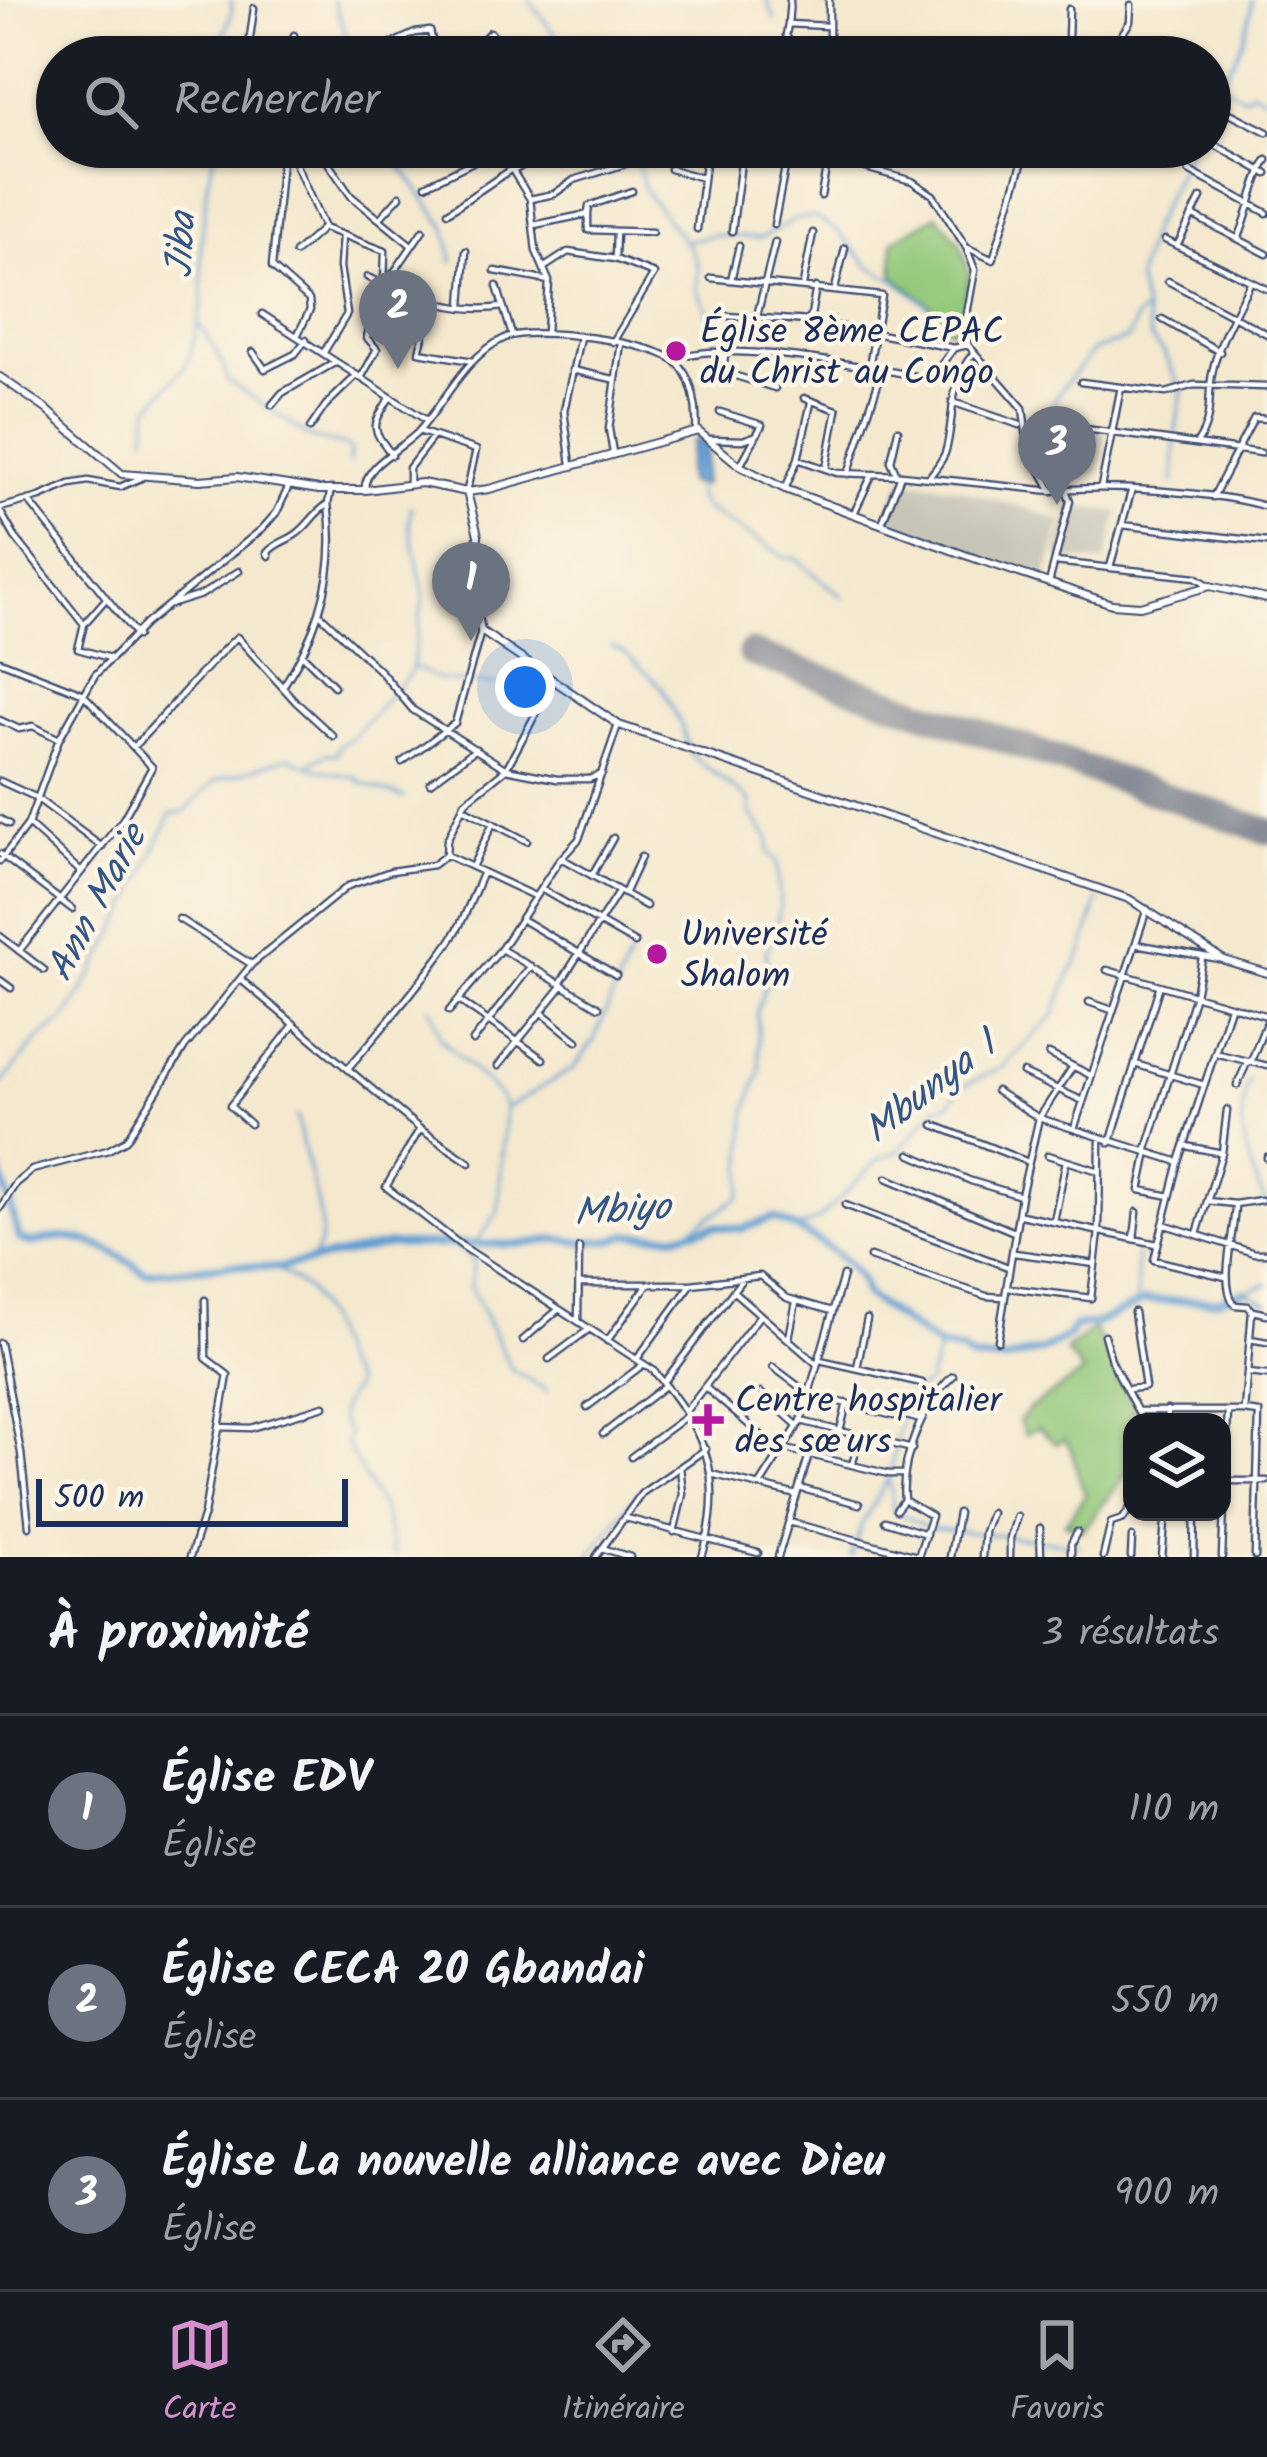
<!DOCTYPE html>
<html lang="fr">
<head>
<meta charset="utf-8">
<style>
	:root { --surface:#171b24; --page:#20242c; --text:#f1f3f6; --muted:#9ea1a6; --line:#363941; --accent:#d690ce }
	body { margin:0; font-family:Kalam,sans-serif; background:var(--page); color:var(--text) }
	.controls { position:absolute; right:36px; bottom:36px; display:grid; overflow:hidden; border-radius:24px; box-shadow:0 3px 9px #0004 }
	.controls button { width:108px; height:108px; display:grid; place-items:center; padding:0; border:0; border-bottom:3px solid var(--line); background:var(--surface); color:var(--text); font:60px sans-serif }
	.scale { position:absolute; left:36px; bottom:30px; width:312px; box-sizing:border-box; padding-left:12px; border:6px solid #1b2f5e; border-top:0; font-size:33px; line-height:42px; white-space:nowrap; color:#1b2f5e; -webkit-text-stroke:9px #fcf5e5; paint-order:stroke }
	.you { position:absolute; left:525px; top:687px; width:42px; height:42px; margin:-30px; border:9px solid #fff; border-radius:50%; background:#1a73e8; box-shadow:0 0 0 18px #1a73e833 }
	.badge { display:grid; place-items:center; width:78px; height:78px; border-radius:50%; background:var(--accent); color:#fff; font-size:39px; font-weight:700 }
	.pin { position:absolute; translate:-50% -99px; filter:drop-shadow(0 3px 6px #0008) }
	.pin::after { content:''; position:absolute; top:63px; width:42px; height:36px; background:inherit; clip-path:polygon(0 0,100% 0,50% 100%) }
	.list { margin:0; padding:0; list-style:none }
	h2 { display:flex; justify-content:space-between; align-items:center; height:156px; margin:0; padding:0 48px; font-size:51px }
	h2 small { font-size:39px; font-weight:400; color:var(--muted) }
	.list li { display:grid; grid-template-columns:78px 1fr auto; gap:36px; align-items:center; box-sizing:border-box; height:192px; padding:0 48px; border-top:3px solid var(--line) }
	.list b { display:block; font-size:45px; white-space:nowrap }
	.list p { margin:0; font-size:39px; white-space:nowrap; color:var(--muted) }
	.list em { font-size:39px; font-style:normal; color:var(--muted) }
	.icon { flex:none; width:66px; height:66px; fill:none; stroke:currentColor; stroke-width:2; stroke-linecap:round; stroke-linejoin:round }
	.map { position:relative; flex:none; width:1267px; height:1557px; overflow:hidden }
	.search { position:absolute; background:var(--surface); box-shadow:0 3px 9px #0004; left:36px; right:36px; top:36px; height:132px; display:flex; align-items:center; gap:30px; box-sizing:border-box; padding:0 42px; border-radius:66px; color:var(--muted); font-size:45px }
	.sheet { height:732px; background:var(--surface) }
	nav { display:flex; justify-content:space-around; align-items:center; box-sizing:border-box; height:168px; border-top:3px solid var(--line); background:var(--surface); font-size:33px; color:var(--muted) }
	nav a { display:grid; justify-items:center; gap:6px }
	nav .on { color:var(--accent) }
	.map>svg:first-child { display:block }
	.industrial { fill:#c6c5b8 }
	.green { fill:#93c87a; stroke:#577c6c; stroke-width:3 }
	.water { fill:#609fd2; stroke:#3e6798; stroke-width:3 }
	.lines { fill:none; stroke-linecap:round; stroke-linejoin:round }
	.stream { stroke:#609fd2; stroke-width:3 }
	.river { stroke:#609fd2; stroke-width:8 }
	.runway { stroke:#888c96; stroke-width:27 }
	.minor-casing { stroke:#3c4b6f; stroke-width:9 }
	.tertiary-casing { stroke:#3c4b6f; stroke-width:10 }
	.minor { stroke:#fff; stroke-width:4.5 }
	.tertiary { stroke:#fff; stroke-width:6 }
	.poi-dot { fill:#b5179e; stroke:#fcf5e5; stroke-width:4.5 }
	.labels { text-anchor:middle; stroke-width:9; stroke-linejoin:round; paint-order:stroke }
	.poi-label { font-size:36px; fill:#1b2f5e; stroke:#fcf5e5; text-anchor:start }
	.water-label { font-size:39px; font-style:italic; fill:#335687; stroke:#fcf5e5 }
</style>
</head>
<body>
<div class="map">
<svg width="1267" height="1557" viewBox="0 0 1267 1557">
	<rect width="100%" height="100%" fill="#fcf5e5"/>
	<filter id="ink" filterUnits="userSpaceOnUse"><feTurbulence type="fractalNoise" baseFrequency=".00833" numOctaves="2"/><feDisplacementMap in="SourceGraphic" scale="24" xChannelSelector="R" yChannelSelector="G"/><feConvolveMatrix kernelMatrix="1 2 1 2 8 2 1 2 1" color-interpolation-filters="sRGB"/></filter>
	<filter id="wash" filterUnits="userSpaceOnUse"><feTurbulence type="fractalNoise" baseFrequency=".004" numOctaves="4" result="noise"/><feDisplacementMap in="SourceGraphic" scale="48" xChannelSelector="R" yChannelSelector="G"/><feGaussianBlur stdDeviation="2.7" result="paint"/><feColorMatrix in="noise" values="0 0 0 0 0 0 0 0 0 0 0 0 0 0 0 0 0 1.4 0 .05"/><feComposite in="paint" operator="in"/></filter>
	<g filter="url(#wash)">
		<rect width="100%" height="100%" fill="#f4e8ce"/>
		<path class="industrial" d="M1051,424L1105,431L1099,472L1095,475L1042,470L1039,450Z
			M901,479L961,489L1062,520L1046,579L884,521Z
			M1069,505L1119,512L1106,559L1102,562L1057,558Z"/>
		<path class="green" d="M937,215L960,243L970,275L958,334L940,323L932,307L894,276L893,241Z
			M1094,1329L1114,1365L1118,1383L1127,1389L1138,1422H1132V1434L1124,1443L1130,1470L1083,1530L1065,1523L1086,1494C1074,1475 1077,1454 1064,1438L1056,1444L1038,1428L1025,1435L1019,1421L1029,1409L1083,1373L1066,1351Z"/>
		<path class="water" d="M696,439L707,445L703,486L688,483L686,473L692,442Z"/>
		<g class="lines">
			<path class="stream" d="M333,0L354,57
				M530,0L551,30L580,57
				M767,0L775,19
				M217,57L232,10L231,0
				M1223,85L1244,97L1252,91L1267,98
				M1210,93V87C1234,74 1249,28 1252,0
				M387,147L446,228L453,261
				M634,149L645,191L692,251L698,267L697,289L712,321L718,346
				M685,241L714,235L761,238L796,219L814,217L837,230L869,266L897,281L928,305L938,324
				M198,323C209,339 226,363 227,380L311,438L346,446L350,450L349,462
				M146,437L149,408L188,363L203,302L201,245L208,180L216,147
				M1175,437L1182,391L1164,353L1151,339L1137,277L1152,227L1190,147
				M1034,441L1058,393L1093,351L1128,338L1137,317L1144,312
				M1174,482L1175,442
				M696,485L698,498L705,509L787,558H795L843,597
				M611,646L624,651L662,687L682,727L690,754L750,801V813L769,839V852L777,862L780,906L776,929L766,952L767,980L757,1011L760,1070L747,1110L742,1190L740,1197L686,1232
				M412,666L440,680L508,686
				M309,764L326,754H336L340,745L352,738L411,672L424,594L409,523L411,507
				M430,1006L441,1039L501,1097L505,1107
				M1249,1080C1233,1121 1248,1167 1267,1205
				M0,1085L38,1040L65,1019L79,998L122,921L171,814L184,812L215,781L290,757C301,766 342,776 358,777L359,782L404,798
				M505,1109L574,1068L593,1042L629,958
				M297,1116C301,1150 322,1204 321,1233C321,1244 316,1251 311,1261
				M796,1228L818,1220L879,1159L899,1151L936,1107L949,1104L961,1087L1003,1067L1055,1014L1069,976L1082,954L1098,900
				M447,1241L474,1261L470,1287L512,1370L548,1391
				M476,1243L498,1212L505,1111
				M1136,1247L1137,1303
				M277,1268L307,1290L325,1319L341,1363L354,1383L353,1389C339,1405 335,1417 349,1434L345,1443L384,1513L394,1557
				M1244,1291L1267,1302
				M1246,1291L1267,1284
				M889,1481L894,1511L928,1528L1078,1544
				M589,1557L640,1490
				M851,1557L862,1524L890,1475L901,1414L910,1395L928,1383L939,1347"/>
			<path class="river" d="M0,1171L19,1238C34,1247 39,1240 56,1238C87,1235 122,1255 145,1273L231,1265L277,1268L389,1245L524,1244L557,1239L580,1242L613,1240L627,1235H676L715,1226L742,1229L773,1218C804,1231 861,1261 865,1295L939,1347L962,1351L971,1359L1003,1361L1043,1350L1069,1336L1074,1326L1096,1324L1144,1301L1218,1300L1244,1291"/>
			<path class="runway" d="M751,653L1267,831"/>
		</g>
	</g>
	<g filter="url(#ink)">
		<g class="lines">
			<defs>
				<path id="minor" d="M1069,9L1068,39L1076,57
					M788,24L790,0
					M371,53L415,33L430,31L436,57
					M252,57L249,45L254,8
					M293,57L294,35
					M465,57L490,32L511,57
					M797,57L786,35L788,24L828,26
					M829,57V0
					M1107,57L1130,22L1131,5
					M1224,110L1267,132
					M1210,142L1267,174
					M283,147L272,267L309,300L310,310L298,334
					M288,147L324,228L385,251L384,285
					M317,147L351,196L410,244
					M498,147L530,199L536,251L549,281L546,333
					M606,147L616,167
					M791,147L912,181L933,195L966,247L975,270L966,319L968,345L1023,408L1028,447L1052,491
					M670,169L703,178
					M515,170L556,147
					M1189,171L1267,213
					M426,185L497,150
					M821,196L830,147
					M530,199L554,194L574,180L628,163L632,147
					M448,212L513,168
					M588,214L589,206L632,191
					M1192,215L1267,254
					M380,218L400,196
					M534,225L588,214V230L652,232
					M774,225L789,147
					M697,229L707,147
					M732,231L743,147
					M1238,239C1249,215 1255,178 1267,160
					M1165,240L1267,289
					M1177,246L1201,198
					M966,247L993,260L1027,147
					M295,253L322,229
					M615,259L616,232
					M545,267L568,252L615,259L654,274L613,342
					M495,271L549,281
					M367,277C410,295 455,315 503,307
					M711,278L882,296L869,366
					M731,280L739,246
					M1168,281L1267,334
					M803,285L813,233
					M497,286L512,335
					M835,289L845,248
					M432,302L419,352L473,361
					M462,305L466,251
					M262,314L426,420
					M726,316L810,321L954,348L968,345
					M757,316L775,242
					M1162,319L1220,352
					M810,321L816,287
					M253,352L265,369L295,354L306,340
					M324,352L347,314L340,267L342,236
					M725,354L723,372L775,388
					M675,360C714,337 882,369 930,379L954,348
					M572,370L613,379
					M361,378L377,349L367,338L373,303L423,230
					M1081,382L1166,393L1194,385L1267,387
					M804,398L837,410L826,469
					M389,399C371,428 371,427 392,455
					M952,402L1020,425
					M272,405L282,393L336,362
					M720,412L762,425L740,466
					M1056,425L1261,453
					M310,428L326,405L357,375
					M419,431L476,450L467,490
					M710,439L743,440L757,435
					M1197,443C1212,421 1208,404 1211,380C1215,347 1236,312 1250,283
					M613,453L609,429L621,343
					M798,459L837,473L901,475L1052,491C1100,484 1220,492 1267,507
					M571,465L564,411L580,337
					M848,474L882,371
					M897,475L891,461L898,430
					M930,476C936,468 944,459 946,450C955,417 948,382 973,354
					M409,485V468L432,438
					M1101,487L1121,387
					M785,489L798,459L811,403
					M365,490C363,465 402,449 418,432C447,400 464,357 505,338C532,325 655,342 676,362C693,377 698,409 696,431
					M1213,497L1254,418L1267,419
					M28,500L137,636
					M0,508L40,497L70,484L88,481L120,487L141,478
					M0,511L15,537L84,624
					M854,513L872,475
					M882,523L901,475
					M1122,525L1267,542
					M269,556L267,553C277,541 290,541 300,531C311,522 313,514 328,504L331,489
					M1055,562L1196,577L1210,586
					M1110,567L1131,492
					M1049,583L1070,501L1066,490
					M105,600L84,624L78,649L110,658
					M172,604L201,595L239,571
					M322,616L381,672L413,710L506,769L557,779H589L602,774
					M304,656L334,686
					M0,661L82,693L152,767L123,819L19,951
					M284,685C320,630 338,571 328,504
					M0,720L19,729L33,726L59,739
					M134,746C170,710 200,671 237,637L296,702L333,736
					M402,762L455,723L481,631
					M0,781L35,797L102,847
					M430,783L476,749
					M463,808L527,841
					M0,819L9,824
					M28,824L81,872
					M0,854L72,909
					M446,855L534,896
					M561,858L646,906
					M0,861L28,824L59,739L95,675L145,624L262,529L277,512L289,486
					M472,867L493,823
					M592,875L613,838
					M541,889L635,943
					M624,894L641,857
					M179,919L251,964
					M521,919L616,975
					M0,936L44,970
					M1136,944L1219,959
					M501,949L599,1007
					M1107,970L1267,1016
					M240,979L420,1129L386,1187L462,1246L653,1370C705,1430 727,1478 702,1557
					M0,980L11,988
					M561,982L619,891
					M458,1000L543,1059
					M1089,1002L1112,1010
					M449,1011L501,949L558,862L579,839L618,725
					M541,1012L577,1041
					M473,1041L531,966
					M1215,1053L1267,1066
					M1049,1054L1092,1076
					M1251,1061L1267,1021
					M1135,1064L1204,1085
					M498,1066L563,985
					M349,1067C383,1028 415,990 445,949C462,927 472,897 483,872
					M1023,1073L1083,1101
					M1237,1085L1247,1063
					M996,1091L1039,1118L1179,1162
					M250,1124L230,1106L293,1026
					M934,1125L1028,1162
					M420,1129L470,1163
					M1074,1129L1147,909
					M1110,1143L1159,988
					M1186,1146L1222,1153
					M1146,1152L1195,995L1202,958
					M910,1154L971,1181L1021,1196
					M1048,1155L1099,1171
					M1147,1156L1140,1190L1170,1196
					M1267,1157V1158
					M887,1178L1014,1232
					M1207,1201L1235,1204L1261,1200
					M1235,1204C1235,1233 1218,1284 1235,1305L1248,1306L1252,1311L1244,1411L1259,1413L1255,1557
					M845,1205L1008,1267
					M0,1208L16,1183L32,1170L108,1150L126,1140L185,1047L252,964L348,886L391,871L433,865L446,855L447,840L465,802L506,769L554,680
					M1021,1215L1157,1244
					M1054,1221L1066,1161
					M1163,1224L1254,1253H1266
					M1197,1234L1222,1153L1227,1110
					M1134,1239L1137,1212
					M1014,1253L1095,1264
					M870,1257L986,1296L1004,1297
					M1226,1277L1154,1260L1179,1162L1230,1007
					M579,1284H691L760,1276L787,1298L832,1311
					M1009,1288L1091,1298L1099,1232L1100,1140
					M733,1291L817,1364
					M1252,1311L1267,1314
					M578,1321L579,1248
					M1104,1335L1111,1360L1143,1422
					M789,1338L796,1302
					M1250,1339L1267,1342
					M523,1340L559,1309
					M607,1341L646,1287
					M998,1341L1021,1196L1039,1118L1072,1068
					M0,1343L21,1453L29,1526
					M549,1359L588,1330
					M637,1359L690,1286
					M820,1360L922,1383
					M773,1367L809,1394L894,1416
					M857,1368L867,1319
					M1247,1373L1267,1375
					M664,1382L743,1278
					M706,1388L783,1454
					M1129,1389L1145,1387L1134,1312
					M761,1393L797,1425
					M587,1407L644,1364
					M1167,1410V1422
					M1138,1411H1244
					M685,1412L760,1315
					M903,1415L921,1420
					M801,1421L912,1449
					M219,1427L251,1428L324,1406
					M840,1431L847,1403
					M603,1434L665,1386
					M786,1449L889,1474H903
					M631,1457L688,1415
					M852,1465L860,1437
					M711,1474L797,1495
					M1222,1481H1267
					M760,1485L801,1421L843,1276
					M799,1488L859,1504
					M896,1510L904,1500
					M626,1518L758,1553
					M885,1521L926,1534
					M789,1522L917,1556
					M1040,1528L1041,1557
					M674,1532L683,1494L680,1467
					M602,1548L630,1557
					M190,1557L204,1514L228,1375L206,1358L205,1300
					M596,1557L642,1493L706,1449
					M778,1557L809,1455
					M918,1557L931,1516L904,1500C900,1460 923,1403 953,1376
					M950,1557L958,1513
					M982,1557L984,1532L991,1513
					M1010,1557V1538L1017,1516
					M1071,1557V1544L1077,1532
					M1103,1557L1111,1523L1123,1519L1132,1505
					M1131,1557L1132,1537
					M1162,1557L1166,1512
					M1194,1557L1195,1512
					M1222,1557L1228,1411"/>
				<path id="tertiary" d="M0,377L46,409L122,474L200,480L237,477L319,490H365L422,483L467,492L489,489L698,431L740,466L785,489L965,555L1112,604L1140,606L1210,586L1267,599
					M467,492L478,535L475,598L481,631L619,725L1129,899L1224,960L1267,973"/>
			</defs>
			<use href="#minor" class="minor-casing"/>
			<use href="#tertiary" class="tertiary-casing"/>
			<use href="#minor" class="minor"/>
			<use href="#tertiary" class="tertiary"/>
		</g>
	</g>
	<g class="poi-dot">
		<circle cx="676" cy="351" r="12"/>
		<circle cx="657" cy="954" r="12"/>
		<path d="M702 1402h12v12h12v12h-12v12h-12v-12h-12v-12h12z"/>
	</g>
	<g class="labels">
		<g class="poi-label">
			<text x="700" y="343">Église 8ème CEPAC<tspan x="700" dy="41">du Christ au Congo</tspan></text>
			<text x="681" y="946">Université<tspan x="681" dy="41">Shalom</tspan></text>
			<text x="735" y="1412">Centre hospitalier<tspan x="735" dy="41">des sœurs</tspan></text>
		</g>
		<g class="water-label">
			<text transform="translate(179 245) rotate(-87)" y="14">Jiba</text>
			<text transform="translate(95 902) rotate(-62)" y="14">Ann Marie</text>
			<text transform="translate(929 1086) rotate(-38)" y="14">Mbunya 1</text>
			<text transform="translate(622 1208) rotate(-4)" y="14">Mbiyo</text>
		</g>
	</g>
</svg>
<div class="controls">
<button><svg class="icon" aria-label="layers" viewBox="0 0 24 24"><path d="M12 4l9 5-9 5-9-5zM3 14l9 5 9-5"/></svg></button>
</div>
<div class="scale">500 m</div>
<div class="you"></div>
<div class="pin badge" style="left:471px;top:641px;background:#6b7280">1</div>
<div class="pin badge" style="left:398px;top:369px;background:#6b7280">2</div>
<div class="pin badge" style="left:1057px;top:505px;background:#6b7280">3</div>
<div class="search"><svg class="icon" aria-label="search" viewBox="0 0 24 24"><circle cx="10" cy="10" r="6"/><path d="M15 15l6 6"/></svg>Rechercher</div>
</div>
<section class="sheet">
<h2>À proximité<small>3 résultats</small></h2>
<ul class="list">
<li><span class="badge" style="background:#6b7280">1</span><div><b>Église EDV</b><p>Église</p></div><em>110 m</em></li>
<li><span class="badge" style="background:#6b7280">2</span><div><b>Église CECA 20 Gbandai</b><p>Église</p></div><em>550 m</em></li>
<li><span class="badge" style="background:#6b7280">3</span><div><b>Église La nouvelle alliance avec Dieu</b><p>Église</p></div><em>900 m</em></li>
</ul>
</section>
<nav>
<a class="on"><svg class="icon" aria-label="map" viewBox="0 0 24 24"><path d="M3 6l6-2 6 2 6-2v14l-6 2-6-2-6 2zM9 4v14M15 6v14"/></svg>Carte</a>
<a><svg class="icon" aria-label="directions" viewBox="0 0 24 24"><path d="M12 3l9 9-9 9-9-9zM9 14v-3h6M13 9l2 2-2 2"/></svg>Itinéraire</a>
<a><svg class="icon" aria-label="saved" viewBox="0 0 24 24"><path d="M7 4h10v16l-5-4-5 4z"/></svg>Favoris</a>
</nav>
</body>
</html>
